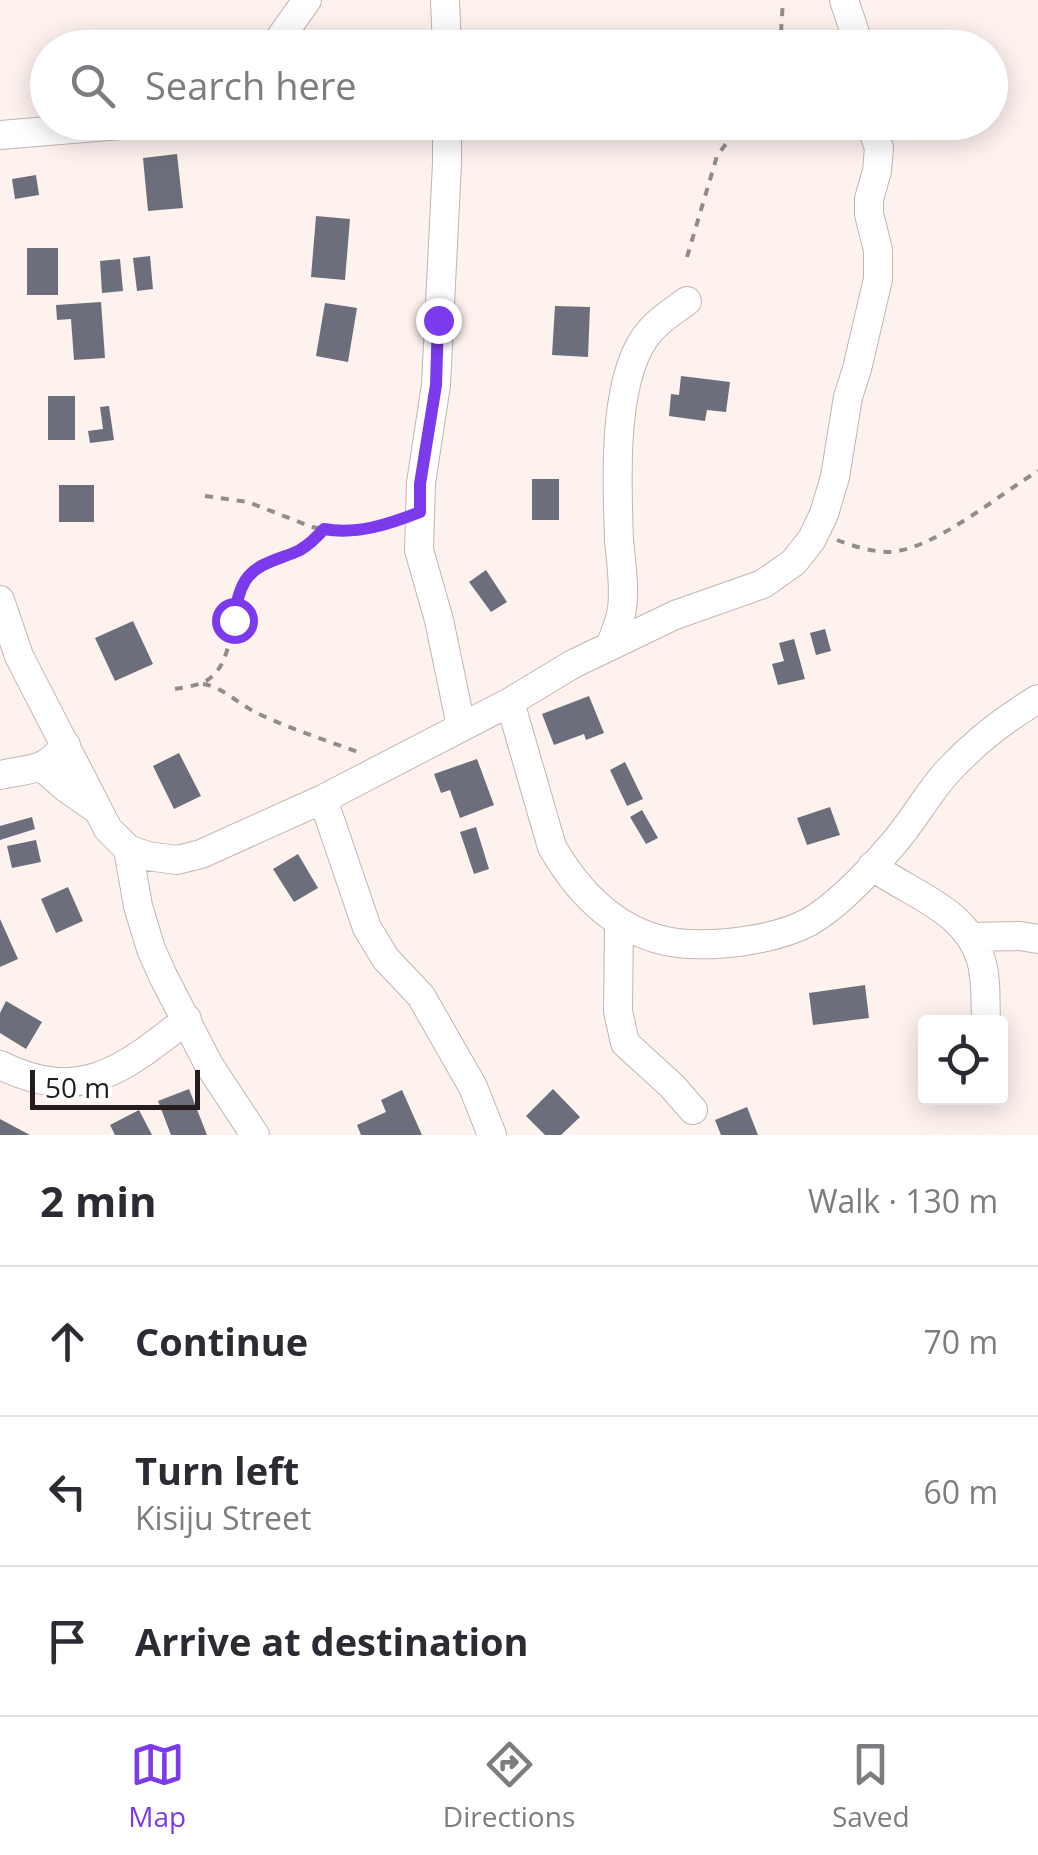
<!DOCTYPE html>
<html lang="en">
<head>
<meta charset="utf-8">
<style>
	:root { --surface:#fff; --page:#f7f7f7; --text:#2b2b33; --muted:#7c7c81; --line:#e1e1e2; --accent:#7c3aed }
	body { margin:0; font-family:"Open Sans",sans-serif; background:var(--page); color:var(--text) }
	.controls { position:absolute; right:30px; bottom:30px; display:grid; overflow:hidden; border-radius:10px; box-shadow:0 5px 25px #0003 }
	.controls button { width:90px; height:90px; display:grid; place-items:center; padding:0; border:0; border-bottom:2px solid var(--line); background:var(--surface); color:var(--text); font:50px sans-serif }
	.scale { position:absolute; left:30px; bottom:25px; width:170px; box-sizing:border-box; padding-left:10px; border:5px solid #231e1c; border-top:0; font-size:28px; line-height:35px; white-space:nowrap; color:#231e1c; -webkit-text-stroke:8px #fff; paint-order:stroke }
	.stop { position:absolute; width:30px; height:30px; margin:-22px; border:8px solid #7c3aed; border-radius:50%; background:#fff }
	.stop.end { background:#7c3aed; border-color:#fff; box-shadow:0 2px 10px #0008 }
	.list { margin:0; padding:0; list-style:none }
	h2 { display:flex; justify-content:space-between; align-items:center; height:130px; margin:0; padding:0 40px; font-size:42px }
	h2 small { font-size:32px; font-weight:400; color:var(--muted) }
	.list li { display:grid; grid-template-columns:65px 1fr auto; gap:30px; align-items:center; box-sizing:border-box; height:150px; padding:0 40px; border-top:2px solid var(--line) }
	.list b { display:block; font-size:38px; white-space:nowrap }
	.list p { margin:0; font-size:32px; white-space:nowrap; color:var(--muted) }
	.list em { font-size:32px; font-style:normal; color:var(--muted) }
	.icon { flex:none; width:55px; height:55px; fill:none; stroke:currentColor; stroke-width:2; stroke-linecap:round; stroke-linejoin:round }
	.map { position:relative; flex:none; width:1038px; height:1135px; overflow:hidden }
	.search { position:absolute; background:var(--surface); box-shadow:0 5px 25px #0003; left:30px; right:30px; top:30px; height:110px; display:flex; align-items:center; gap:25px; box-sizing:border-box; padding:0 35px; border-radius:55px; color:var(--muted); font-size:38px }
	.sheet { height:580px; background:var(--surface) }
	nav { display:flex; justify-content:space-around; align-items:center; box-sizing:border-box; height:140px; border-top:2px solid var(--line); background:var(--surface); font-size:28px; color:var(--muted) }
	nav a { display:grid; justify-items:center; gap:5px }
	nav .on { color:var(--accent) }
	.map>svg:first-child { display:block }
	.building { fill:#6c6f7b }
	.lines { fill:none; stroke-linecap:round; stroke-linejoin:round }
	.minor-casing { stroke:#c3b4b0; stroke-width:30 }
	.path { stroke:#948c89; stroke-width:4; stroke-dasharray:8 8; stroke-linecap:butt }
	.minor { stroke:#fff; stroke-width:28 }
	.route { stroke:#7c3aed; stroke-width:12 }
</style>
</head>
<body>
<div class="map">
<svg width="1038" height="1135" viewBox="0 0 1038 1135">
	<rect width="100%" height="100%" fill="#fef2ef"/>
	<path class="building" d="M172,35H220V48H172Z
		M177,154L183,208L148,211L143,158Z
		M36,175L39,195L15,199L12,179Z
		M316,216L350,219L345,280L311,277Z
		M27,248H58V295H27Z
		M150,256L153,289L137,291L133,258Z
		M120,259L123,291L102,293L100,261Z
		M101,302L105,358L74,360L71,319L57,320L56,305Z
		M325,303L357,308L348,362L316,356Z
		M555,306L590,307L588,357L552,355Z
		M681,376L730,382L726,412L707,410L705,421L669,416L671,394L679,395Z
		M48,396H75V440H48Z
		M109,406L114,440L90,443L88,431L103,429L100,407Z
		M532,479H559V520H532Z
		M59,485H94V522H59Z
		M486,570L507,602L491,612L469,582Z
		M133,621L153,664L115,681L95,638Z
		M825,629L831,651L816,655L810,633Z
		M794,639L805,679L778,685L772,664L784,661L779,643Z
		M589,696L604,733L586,740L584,734L554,745L542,714Z
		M179,753L201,796L174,809L153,766Z
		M477,759L494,805L460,818L450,790L441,793L434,774Z
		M625,762L643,799L627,806L610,770Z
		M830,807L840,835L807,845L797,818Z
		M642,810L658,838L646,844L630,817Z
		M32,817L35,829L0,840V826Z
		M476,827L489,869L474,874L460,832Z
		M36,840L41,862L12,868L7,846Z
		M298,854L318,888L294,902L273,869Z
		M68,887L83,921L56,933L41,899Z
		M0,919L18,959L0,967Z
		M865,985L869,1018L813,1025L809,993Z
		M6,1001L42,1022L26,1049L0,1033V1013Z
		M189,1089L207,1135H171L158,1101Z
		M553,1089L580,1117L561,1135H545L526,1116Z
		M402,1090L422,1135H361L357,1125L386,1112L381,1100Z
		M747,1107L758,1135H721L715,1120Z
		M139,1110L152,1135H115L110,1125Z
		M0,1119L30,1135H0Z"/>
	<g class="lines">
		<defs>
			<path id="minor" d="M445,0L447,48
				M844,0L860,48
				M273,48L307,0
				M447,122V163L436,385L421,483L419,550L439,620L461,726
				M0,135L156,122
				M0,600L19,656L108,829L128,849L147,856L177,860L201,854L323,799L510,702L573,664L675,615L763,584L794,562L812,539L824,514L835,477L848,397L857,369L878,279V250L869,214V199L877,171L879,148L870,122
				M610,646C615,634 620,622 622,609C625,586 621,563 619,540C617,484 611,373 651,330C661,318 675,310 687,301
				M510,702L552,847C582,899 626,941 689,944C724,946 777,939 809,922C840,904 870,871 893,844C913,821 928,793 948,771C974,743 1006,718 1038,699
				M42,767L66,788L96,809
				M0,775C34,767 41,774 66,745
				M323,799L367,928L386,959L421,996L473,1087L492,1135
				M128,849L138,906L151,949L163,976L209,1065L255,1135
				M872,866C912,895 966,909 981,960C987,980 985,1002 986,1022
				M619,923L618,1011L625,1043L672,1086L693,1110
				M970,937L1020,936L1038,939
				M0,1065C81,1105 124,1069 187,1019"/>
		</defs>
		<use href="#minor" class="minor-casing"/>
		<path class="path" d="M780,48L783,0
			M687,257L717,156L742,122
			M205,496L248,502L312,527L332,530H357L396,521
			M837,540C853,546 872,552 889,552C932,551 1000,494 1038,471
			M203,684C223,687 241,706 259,714C291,729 325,740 358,752
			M175,689C185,687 197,686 206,681C238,662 227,608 246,580C258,562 283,559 301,549C311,544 317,537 324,529"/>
		<use href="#minor" class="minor"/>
	</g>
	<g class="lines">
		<path class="route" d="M234,620C236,606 238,593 245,581C257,562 282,559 300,550C310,544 317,537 324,529C357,535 390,524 420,512V484L436,385L438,320"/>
	</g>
</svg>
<div class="controls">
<button><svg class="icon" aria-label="locate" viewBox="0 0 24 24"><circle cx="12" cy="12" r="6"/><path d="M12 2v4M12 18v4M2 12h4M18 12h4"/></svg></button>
</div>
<div class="scale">50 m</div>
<div class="stop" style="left:234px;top:620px"></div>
<div class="stop end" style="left:438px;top:320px"></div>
<div class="search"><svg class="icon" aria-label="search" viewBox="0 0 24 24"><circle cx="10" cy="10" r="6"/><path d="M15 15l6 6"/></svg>Search here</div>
</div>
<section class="sheet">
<h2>2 min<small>Walk · 130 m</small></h2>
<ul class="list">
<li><svg class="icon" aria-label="ahead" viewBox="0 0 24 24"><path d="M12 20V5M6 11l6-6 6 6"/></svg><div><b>Continue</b></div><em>70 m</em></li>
<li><svg class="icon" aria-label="left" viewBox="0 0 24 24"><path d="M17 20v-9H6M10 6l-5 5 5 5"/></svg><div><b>Turn left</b><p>Kisiju Street</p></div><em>60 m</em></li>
<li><svg class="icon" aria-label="arrive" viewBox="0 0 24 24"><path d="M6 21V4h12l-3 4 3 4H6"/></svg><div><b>Arrive at destination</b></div></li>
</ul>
</section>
<nav>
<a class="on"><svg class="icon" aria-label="map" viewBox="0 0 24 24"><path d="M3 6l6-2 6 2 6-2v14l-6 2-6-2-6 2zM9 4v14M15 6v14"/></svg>Map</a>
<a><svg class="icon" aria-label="directions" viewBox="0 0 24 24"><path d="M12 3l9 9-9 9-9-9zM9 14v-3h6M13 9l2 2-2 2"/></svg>Directions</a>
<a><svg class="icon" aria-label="saved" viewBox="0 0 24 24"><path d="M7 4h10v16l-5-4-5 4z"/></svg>Saved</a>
</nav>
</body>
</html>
